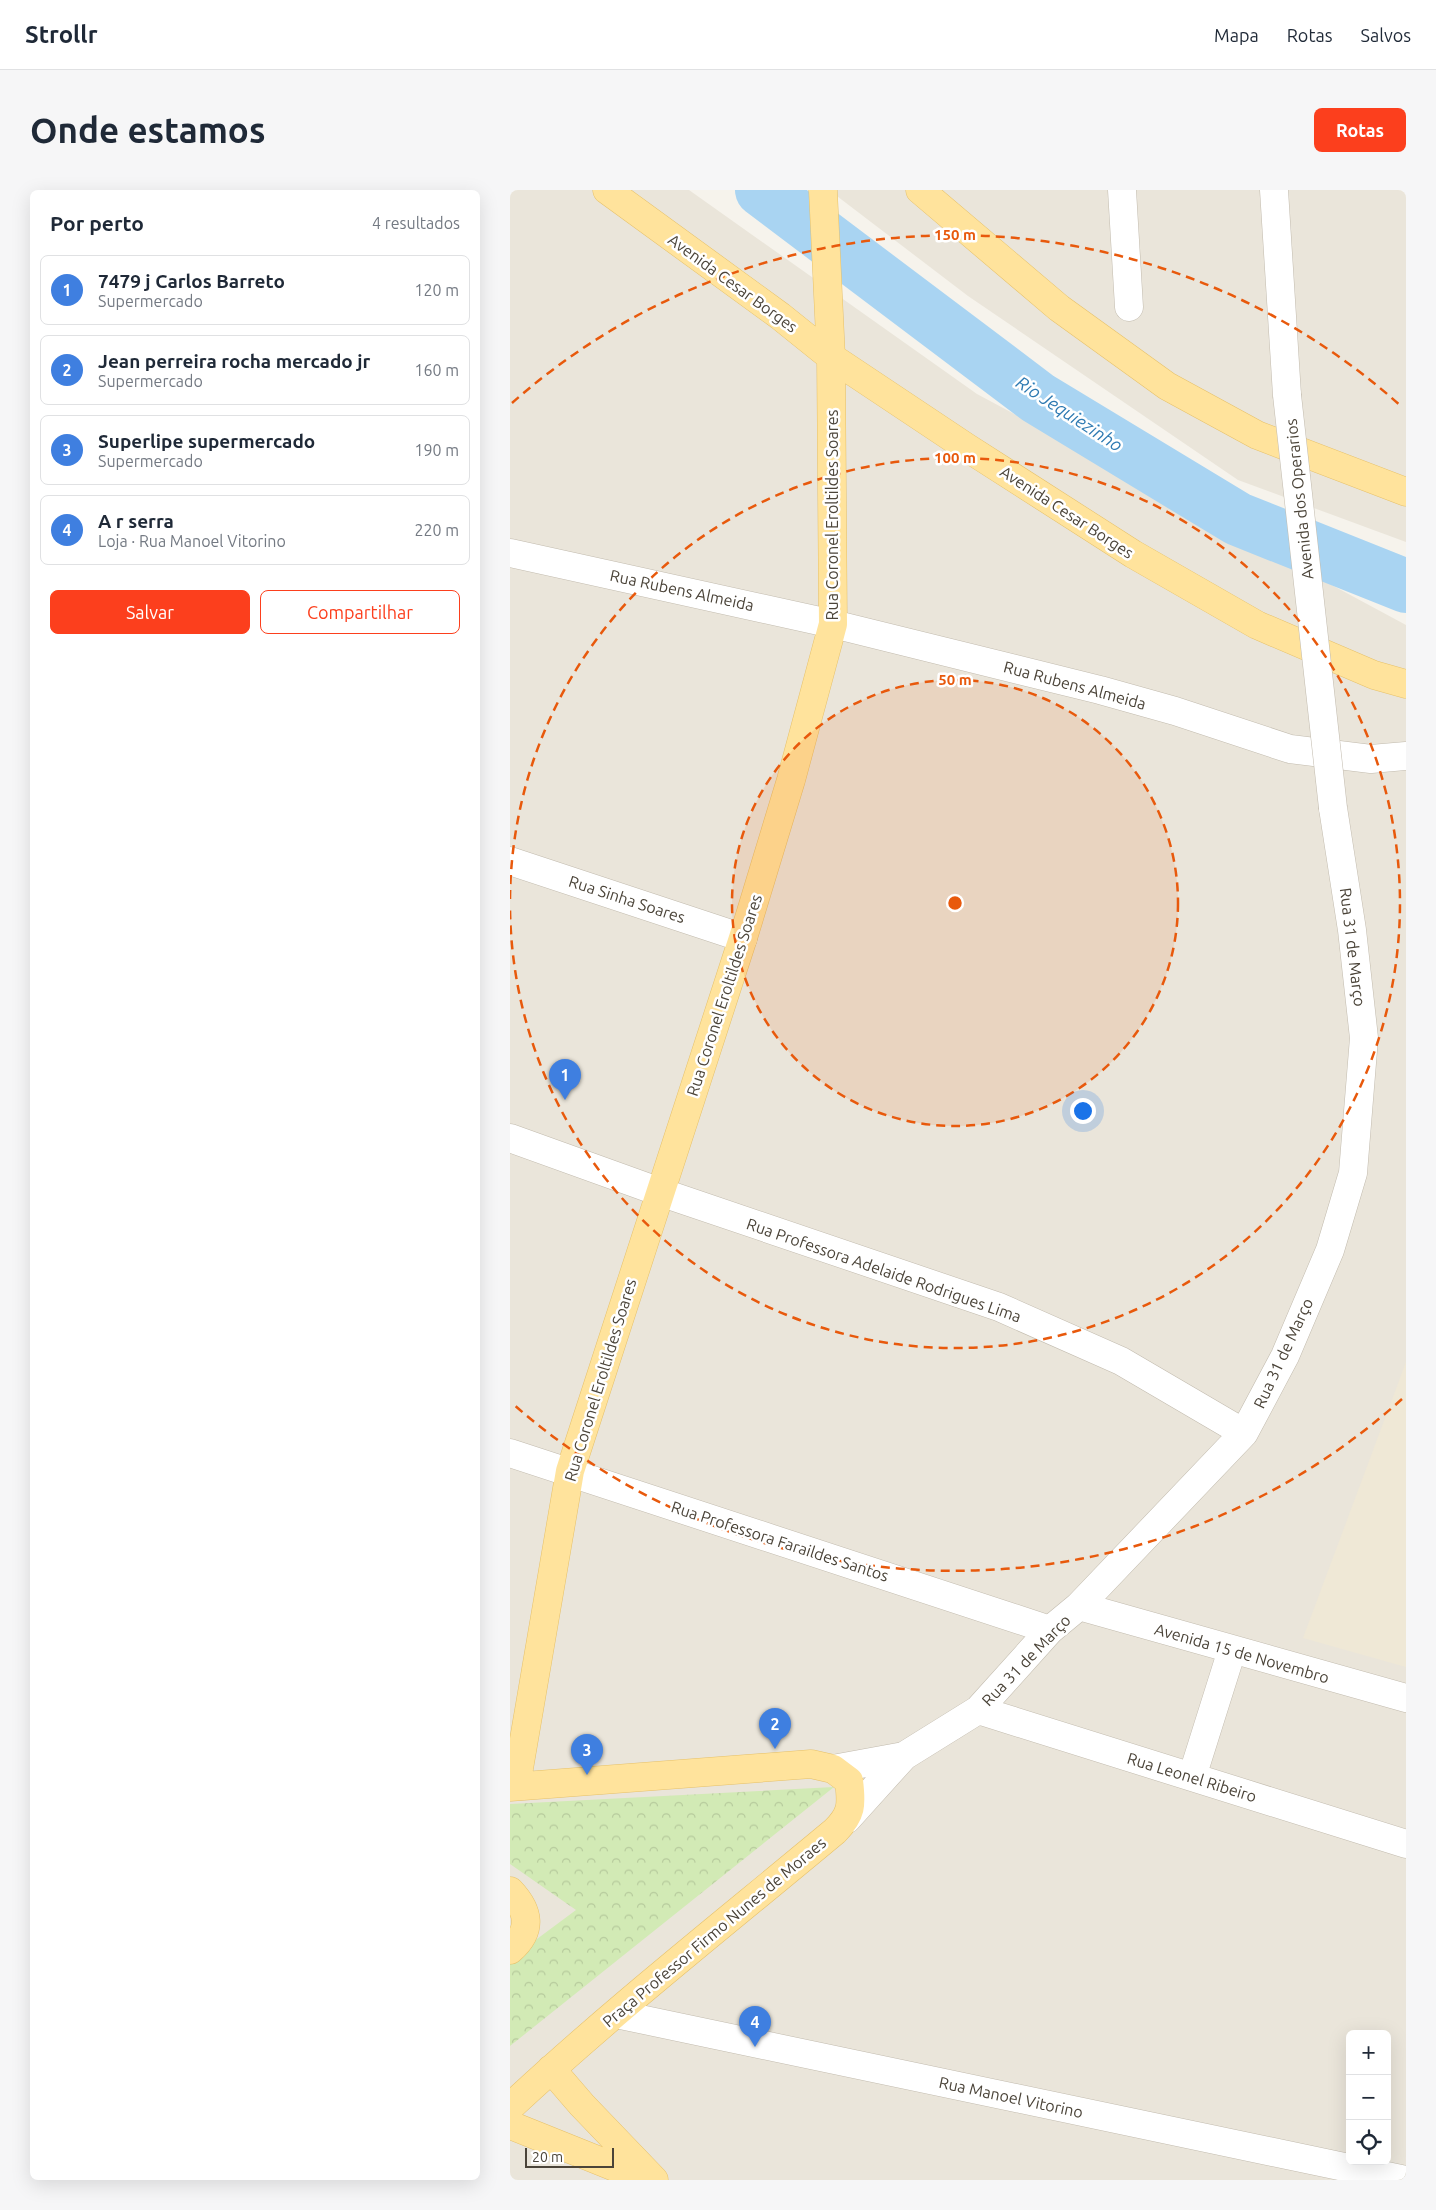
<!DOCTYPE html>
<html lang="pt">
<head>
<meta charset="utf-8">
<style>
	:root { --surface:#fff; --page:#f6f6f7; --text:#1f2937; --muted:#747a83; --line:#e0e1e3; --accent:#fc3f1d }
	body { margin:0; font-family:Ubuntu,sans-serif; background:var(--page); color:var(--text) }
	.controls { position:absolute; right:15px; bottom:15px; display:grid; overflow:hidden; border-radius:8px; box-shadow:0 5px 20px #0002 }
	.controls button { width:45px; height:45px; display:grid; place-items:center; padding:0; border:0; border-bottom:1px solid var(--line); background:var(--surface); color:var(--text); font:25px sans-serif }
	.scale { position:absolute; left:15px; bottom:12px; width:89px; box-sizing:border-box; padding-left:5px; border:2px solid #4b4439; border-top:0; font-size:14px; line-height:18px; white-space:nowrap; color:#4b4439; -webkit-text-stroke:4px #fff; paint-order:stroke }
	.you { position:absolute; left:572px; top:920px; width:18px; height:18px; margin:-12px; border:4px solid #fff; border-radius:50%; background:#1a73e8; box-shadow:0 0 0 8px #1a73e833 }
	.badge { display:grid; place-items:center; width:32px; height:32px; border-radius:50%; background:var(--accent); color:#fff; font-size:16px; font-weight:700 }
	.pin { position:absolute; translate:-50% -41px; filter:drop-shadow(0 1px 2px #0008) }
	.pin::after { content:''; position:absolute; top:26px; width:18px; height:15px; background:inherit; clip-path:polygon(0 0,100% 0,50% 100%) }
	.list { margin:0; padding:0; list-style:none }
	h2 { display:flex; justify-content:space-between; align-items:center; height:65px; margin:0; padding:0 20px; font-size:21px }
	h2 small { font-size:16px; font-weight:400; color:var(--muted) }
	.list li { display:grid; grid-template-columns:32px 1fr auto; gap:15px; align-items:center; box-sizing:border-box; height:70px; margin:0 10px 10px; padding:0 10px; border:1px solid var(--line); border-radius:8px }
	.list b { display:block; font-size:19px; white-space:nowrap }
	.list p { margin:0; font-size:16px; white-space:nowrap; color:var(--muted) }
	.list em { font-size:16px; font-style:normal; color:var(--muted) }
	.actions { display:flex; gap:10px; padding:15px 20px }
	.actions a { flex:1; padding:11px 0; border:1px solid var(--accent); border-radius:8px; text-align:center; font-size:18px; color:var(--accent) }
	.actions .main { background:var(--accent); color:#fff }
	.icon { flex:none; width:28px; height:28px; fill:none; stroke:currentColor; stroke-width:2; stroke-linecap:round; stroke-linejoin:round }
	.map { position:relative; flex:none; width:896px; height:1990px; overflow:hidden; border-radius:8px }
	header { display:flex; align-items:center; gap:30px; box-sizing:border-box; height:70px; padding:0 25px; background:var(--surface); border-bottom:1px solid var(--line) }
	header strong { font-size:24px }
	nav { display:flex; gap:28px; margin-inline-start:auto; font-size:18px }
	.intro { display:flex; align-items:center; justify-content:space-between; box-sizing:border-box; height:120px; padding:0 30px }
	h1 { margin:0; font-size:35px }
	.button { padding:12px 22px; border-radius:8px; background:var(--accent); color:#fff; font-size:18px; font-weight:700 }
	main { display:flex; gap:30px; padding:0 30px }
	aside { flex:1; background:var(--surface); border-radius:8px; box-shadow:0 5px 20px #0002 }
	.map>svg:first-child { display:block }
	.residential { fill:#eae5da; fill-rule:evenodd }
	.education { fill:#efe8d6 }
	.park { fill:url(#park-crowns) }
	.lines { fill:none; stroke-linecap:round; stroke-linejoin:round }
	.river { stroke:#a9d4f2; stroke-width:54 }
	.minor-casing { stroke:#c2bbae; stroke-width:29 }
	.major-casing { stroke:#e6c16a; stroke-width:29 }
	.minor { stroke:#fff; stroke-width:28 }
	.major { stroke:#ffe39c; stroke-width:28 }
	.minor-bridge-casing { stroke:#c2bbae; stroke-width:29; stroke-linecap:butt }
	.minor-bridge { stroke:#fff; stroke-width:28 }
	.ring { fill:none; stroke:#e8590c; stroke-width:2.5; stroke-dasharray:9 6 }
	.labels { text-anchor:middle; stroke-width:5; stroke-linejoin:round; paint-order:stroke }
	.street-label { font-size:16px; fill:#4b4439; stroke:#fff }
	.water-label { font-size:18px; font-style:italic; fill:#2e7ab2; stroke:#fff }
	.centre { fill:#e8590c; stroke:#fff; stroke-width:2.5 }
	.ring-label { font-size:15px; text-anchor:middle; font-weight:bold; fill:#e8590c; stroke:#fff; stroke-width:5; stroke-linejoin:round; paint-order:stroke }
</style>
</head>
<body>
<header>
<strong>Strollr</strong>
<nav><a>Mapa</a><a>Rotas</a><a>Salvos</a></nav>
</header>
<div class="intro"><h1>Onde estamos</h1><a class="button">Rotas</a></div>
<main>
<aside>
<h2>Por perto<small>4 resultados</small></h2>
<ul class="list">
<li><span class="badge" style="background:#3f7fe0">1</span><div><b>7479 j Carlos Barreto</b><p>Supermercado</p></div><em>120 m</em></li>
<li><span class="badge" style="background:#3f7fe0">2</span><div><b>Jean perreira rocha mercado jr</b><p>Supermercado</p></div><em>160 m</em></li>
<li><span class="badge" style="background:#3f7fe0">3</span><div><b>Superlipe supermercado</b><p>Supermercado</p></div><em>190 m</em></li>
<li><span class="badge" style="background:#3f7fe0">4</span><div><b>A r serra</b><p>Loja · Rua Manoel Vitorino</p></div><em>220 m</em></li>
</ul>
<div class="actions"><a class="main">Salvar</a><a>Compartilhar</a></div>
</aside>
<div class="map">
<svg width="896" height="1990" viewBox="0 0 896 1990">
	<defs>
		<pattern id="park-crowns" width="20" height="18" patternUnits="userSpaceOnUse" patternTransform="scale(1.25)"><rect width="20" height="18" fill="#d2eab5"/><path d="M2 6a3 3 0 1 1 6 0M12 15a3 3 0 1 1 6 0" fill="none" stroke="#b6ca9c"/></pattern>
	</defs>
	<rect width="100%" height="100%" fill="#f6f3ec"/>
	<path class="residential" d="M0,0H179L467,204L896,435V1990H0ZM840,1844H877V1971H840Z
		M319,0H896V352L728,290L458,106Z"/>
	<path class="education" d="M896,1172V1477L793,1448Z"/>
	<path class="park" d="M324,1597L0,1856V1769L66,1720L0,1674V1614Z"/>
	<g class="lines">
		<path class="river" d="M252,0L528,208L728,329L896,396"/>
		<defs>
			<path id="minor" d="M612,0L619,117
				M764,0L777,205
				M0,363L323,434L590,500L665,521L780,559L861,569L896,566
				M0,671L233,748
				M0,948L150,1002L489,1117L611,1171L734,1243
				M0,1263L540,1440
				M569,1416L896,1508
				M468,1520L896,1654
				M323,1579L394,1566
				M682,1587L722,1460
				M337,1629L394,1566L468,1520L540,1440L569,1416L734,1243L775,1166L820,1060L843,983L854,848L842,740L823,618
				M106,1824L896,1990"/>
			<path id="major" d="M97,0L270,126L321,167L456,257L623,364L747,435L864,485L896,494
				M410,0L549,118L657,196L747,245L896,302
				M6,1596L60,1281L233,748L281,590L323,434L321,167L313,0
				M0,1597L301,1574L323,1579L339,1591C342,1615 342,1624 325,1641C216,1732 104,1820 0,1917
				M0,1701C19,1721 23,1740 0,1760
				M41,1879L72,1915L144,1990
				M0,1935L137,1990"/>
		</defs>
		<use href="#minor" class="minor-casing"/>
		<use href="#major" class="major-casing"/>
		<use href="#minor" class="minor"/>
		<use href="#major" class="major"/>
		<defs>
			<path id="minor-bridge" d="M777,205L823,618"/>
		</defs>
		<use href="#minor-bridge" class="minor-bridge-casing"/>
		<use href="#minor-bridge" class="minor-bridge"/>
	</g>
	<circle cx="445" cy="713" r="223" fill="#e8590c" fill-opacity=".12"/>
	<g class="ring">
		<circle cx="445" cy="713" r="223"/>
		<path d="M0 709A445 445 0 1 1 0 717"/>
		<path d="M892 1209A668 668 0 0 1 2 1213M2 213A668 668 0 0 1 892 217"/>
	</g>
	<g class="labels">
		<g class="street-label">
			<text transform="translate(223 93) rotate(36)" y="6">Avenida Cesar Borges</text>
			<text transform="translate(789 309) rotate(-96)" y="6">Avenida dos Operarios</text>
			<text transform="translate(557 322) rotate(33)" y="6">Avenida Cesar Borges</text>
			<text transform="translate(322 325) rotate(-90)" y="6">Rua Coronel Eroltildes Soares</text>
			<text transform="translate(172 400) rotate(12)" y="6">Rua Rubens Almeida</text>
			<text transform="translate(565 495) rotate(15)" y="6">Rua Rubens Almeida</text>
			<text transform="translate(117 709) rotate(18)" y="6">Rua Sinha Soares</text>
			<text transform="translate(843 757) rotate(83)" y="6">Rua 31 de Março</text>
			<text transform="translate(214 805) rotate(-72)" y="6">Rua Coronel Eroltildes Soares</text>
			<text transform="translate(374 1080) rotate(19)" y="6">Rua Professora Adelaide Rodrigues Lima</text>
			<text transform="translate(773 1163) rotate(-65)" y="6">Rua 31 de Março</text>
			<text transform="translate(90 1190) rotate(-73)" y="6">Rua Coronel Eroltildes Soares</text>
			<text transform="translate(270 1351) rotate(18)" y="6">Rua Professora Faraildes Santos</text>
			<text transform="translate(732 1463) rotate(16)" y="6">Avenida 15 de Novembro</text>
			<text transform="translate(516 1470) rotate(-46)" y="6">Rua 31 de Março</text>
			<text transform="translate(682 1587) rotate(17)" y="6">Rua Leonel Ribeiro</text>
			<text transform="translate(204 1742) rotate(-40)" y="6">Praça Professor Firmo Nunes de Moraes</text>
			<text transform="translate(501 1907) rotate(12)" y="6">Rua Manoel Vitorino</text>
		</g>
		<g class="water-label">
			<text transform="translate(559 224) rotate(33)" y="6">Rio Jequiezinho</text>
		</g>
	</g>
	<circle cx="445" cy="713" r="8" class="centre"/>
	<g class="ring-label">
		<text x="445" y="50">150 m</text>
		<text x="445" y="273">100 m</text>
		<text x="445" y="495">50 m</text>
	</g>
</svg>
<div class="controls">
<button>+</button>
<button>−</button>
<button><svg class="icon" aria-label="locate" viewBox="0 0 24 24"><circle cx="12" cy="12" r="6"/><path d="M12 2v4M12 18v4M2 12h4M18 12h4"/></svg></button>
</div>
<div class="scale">20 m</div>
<div class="you"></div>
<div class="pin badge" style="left:55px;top:910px;background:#3f7fe0">1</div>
<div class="pin badge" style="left:265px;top:1559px;background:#3f7fe0">2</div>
<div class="pin badge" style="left:77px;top:1585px;background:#3f7fe0">3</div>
<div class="pin badge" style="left:245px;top:1857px;background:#3f7fe0">4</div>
</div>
</main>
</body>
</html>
